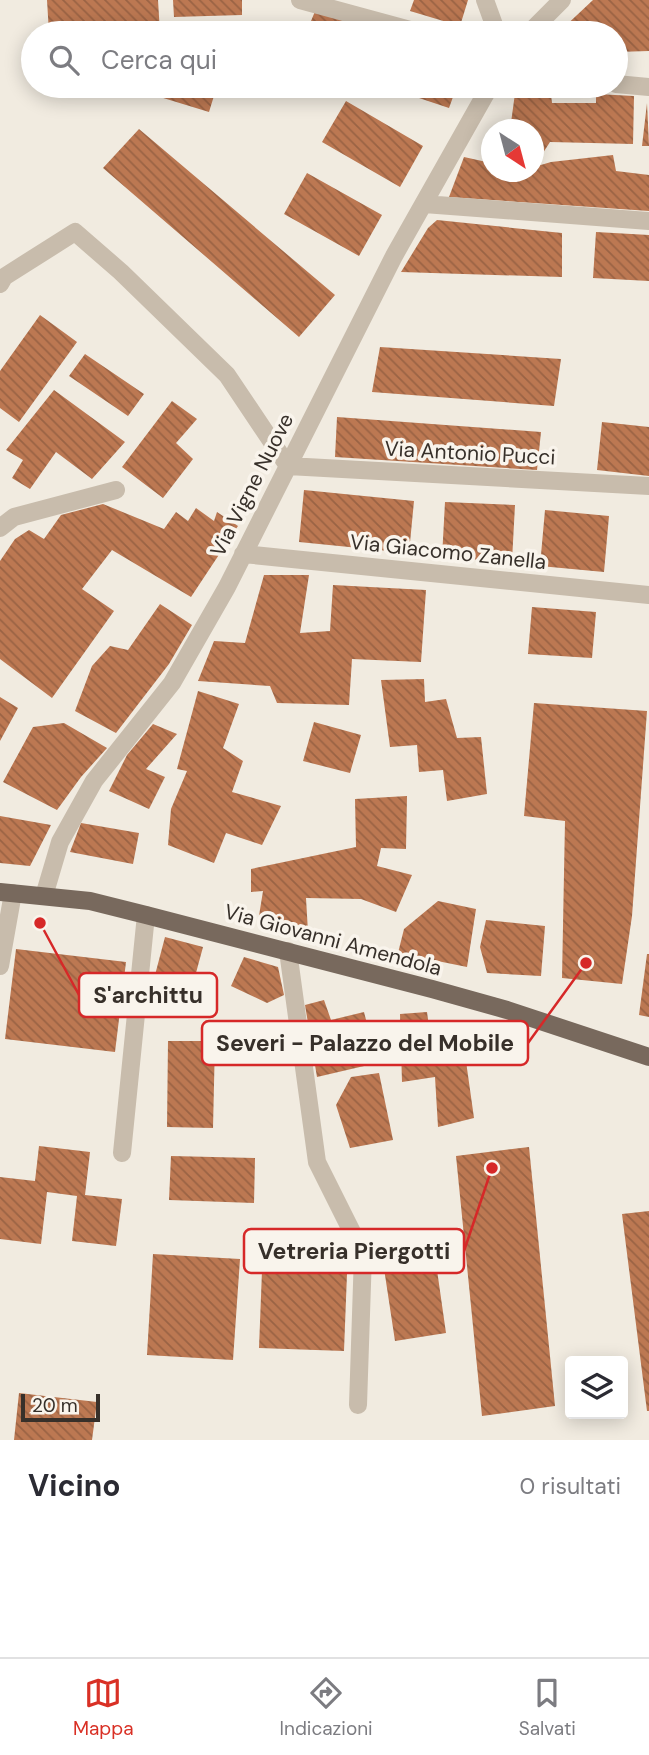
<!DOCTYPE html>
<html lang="it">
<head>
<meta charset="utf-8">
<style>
	:root { --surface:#fff; --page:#f7f7f7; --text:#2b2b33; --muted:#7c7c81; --line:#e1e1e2; --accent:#d93025 }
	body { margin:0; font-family:"DM Sans",sans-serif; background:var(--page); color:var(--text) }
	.controls { position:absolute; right:21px; bottom:21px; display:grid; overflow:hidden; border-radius:7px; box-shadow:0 4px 18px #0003 }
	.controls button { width:63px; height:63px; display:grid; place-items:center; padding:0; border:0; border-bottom:2px solid var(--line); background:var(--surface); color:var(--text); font:35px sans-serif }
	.compass { position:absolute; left:481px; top:119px; width:63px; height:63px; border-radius:50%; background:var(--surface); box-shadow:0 4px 18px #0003; rotate:144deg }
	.scale { position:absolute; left:21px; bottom:18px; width:79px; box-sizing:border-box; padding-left:7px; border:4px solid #37302a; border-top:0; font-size:19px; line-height:24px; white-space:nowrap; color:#37302a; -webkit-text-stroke:5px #f9f4ec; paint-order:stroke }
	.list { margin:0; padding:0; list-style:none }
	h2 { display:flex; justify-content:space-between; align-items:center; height:91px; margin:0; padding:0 28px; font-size:30px }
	h2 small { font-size:23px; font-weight:400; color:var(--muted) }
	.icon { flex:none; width:38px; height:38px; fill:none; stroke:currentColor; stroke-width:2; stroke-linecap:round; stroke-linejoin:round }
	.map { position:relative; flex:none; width:649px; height:1440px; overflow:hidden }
	.search { position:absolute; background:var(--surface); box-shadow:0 4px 18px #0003; left:21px; right:21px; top:21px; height:77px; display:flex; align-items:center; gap:18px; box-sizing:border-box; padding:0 24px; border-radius:38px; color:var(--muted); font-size:26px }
	.sheet { height:217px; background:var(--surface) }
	nav { display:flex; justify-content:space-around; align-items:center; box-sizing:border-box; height:98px; border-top:2px solid var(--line); background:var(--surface); font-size:19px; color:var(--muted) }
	nav a { display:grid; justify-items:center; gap:4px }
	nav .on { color:var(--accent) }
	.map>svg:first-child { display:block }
	.building { fill:url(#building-back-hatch) }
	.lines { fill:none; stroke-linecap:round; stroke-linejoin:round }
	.minor { stroke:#c8bcac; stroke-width:18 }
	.major { stroke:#78695d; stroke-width:18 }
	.labels { text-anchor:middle; stroke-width:7; stroke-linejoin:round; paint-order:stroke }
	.street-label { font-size:21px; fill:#37302a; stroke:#f9f4ec }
	.leader { fill:none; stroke:#d62828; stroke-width:2.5 }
	.callout-dot { fill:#d62828; stroke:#f9f4ec; stroke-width:2.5 }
	.callout { fill:#f9f4ec; stroke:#d62828; stroke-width:2.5 }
	.callout-label { font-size:23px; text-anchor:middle; font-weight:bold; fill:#37302a }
</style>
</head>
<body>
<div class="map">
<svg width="649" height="1440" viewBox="0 0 649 1440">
	<defs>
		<pattern id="building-back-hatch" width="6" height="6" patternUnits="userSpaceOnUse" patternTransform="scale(1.75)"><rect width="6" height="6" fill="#bc7852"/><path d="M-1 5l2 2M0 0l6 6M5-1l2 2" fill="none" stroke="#9a6344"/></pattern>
	</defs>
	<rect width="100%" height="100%" fill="#f1ebe0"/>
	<path class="building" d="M47,0H158L160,33H49Z
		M173,0H242V15L174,17Z
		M414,0H468L460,26L410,11Z
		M593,0H649V51L616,52V33H560V31Z
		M316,9L371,33H306Z
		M164,86H217L209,112L160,97Z
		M393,86H457L449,108L392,89Z
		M516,86H550L552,103H596V94L634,96L633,144L550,142L541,156L534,157V130H510Z
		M346,101L423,146L400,187L322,142Z
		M647,103L649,146H642Z
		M139,129L335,295L299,337L103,168Z
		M613,155L616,171L649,175V211L449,197L464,157L491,163V172H534V167L551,162Z
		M307,173L382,215L359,256L284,214Z
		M437,220L562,233V277L401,272L428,228Z
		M596,232L649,235V281L593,278Z
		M40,315L77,342L19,422L0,408V371Z
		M380,347L561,359L554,406L372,392Z
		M85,354L144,394L128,416L69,376Z
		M54,390L125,442L92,479L56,452L30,489L12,478L23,460L6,450Z
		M172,401L197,419L176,443L193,459L163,498L122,467Z
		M337,417L541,432L537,470L335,457Z
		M602,422L649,427V476L597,470Z
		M304,490L414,501L409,553L299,542Z
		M445,502L515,505L512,561L442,558Z
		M103,504L164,529L176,512L188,521L196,508L214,521L217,512L238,526L191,597L112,550L82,589L114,611L52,698L0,659V561L15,539L29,530L44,539L61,515Z
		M545,510L609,516L604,572L540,566Z
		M264,575H309L300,633L330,631L333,585L426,590L421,662L352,659L349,705L277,703L270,686L198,681L214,641L245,643Z
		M160,604L192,625L169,664L116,733L75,711L92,666L110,646L128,650Z
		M532,607L596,612L592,658L528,654Z
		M424,679L425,702L446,699L457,738L481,737L487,794L447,801L443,770L419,772L417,745L390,747L381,680Z
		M198,691L239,704L223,748L243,761L232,792L281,806L262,845L226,833L214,863L168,845L171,809L187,771L177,769Z
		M0,697L18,708L0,741Z
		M534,703L647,711L632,916L622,984L562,978L565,821L524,816Z
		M314,722L361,735L350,773L303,761Z
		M64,723L107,748L81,777L57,810L3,782L33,727Z
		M153,724L177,734L146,769L165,777L149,809L109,791L127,755Z
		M407,796L406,849L381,848L377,866L412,875L396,912L361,899L306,898L308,932L258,922L263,891L251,892V869L356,847L355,799Z
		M0,816L51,825L30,866L0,863Z
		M81,823L139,833L133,864L70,852Z
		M438,901L476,909L467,967L398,953L404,929Z
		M486,920L545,926L541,976L487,973L480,947Z
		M165,937L203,947L193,984L155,975Z
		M16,949L126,962L115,1052L5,1039Z
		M647,954H649V1017L639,1015Z
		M244,957L278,967L284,995L267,1003L231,986Z
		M324,1000L331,1020L364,1012L377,1063L317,1077L305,1005Z
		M427,1012L431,1041L463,1040L474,1118L438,1127L435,1077L402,1082L400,1014Z
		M168,1041H215L213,1128L167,1127Z
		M379,1073L393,1140L350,1148L336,1105L351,1077Z
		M39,1146L90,1152L85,1195L122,1199L116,1246L72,1241L77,1196L47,1192L41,1244L0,1239V1177L35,1181Z
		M529,1147L555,1406L482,1416L456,1156Z
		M171,1156L255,1158L254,1203L169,1200Z
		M649,1211V1411H647L622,1214Z
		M432,1235L446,1333L395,1341L380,1242Z
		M263,1245L348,1248L344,1351L259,1348Z
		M153,1254L240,1259L233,1360L147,1355Z
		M19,1393L97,1402L92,1440H14Z"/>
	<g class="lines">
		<path class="minor" d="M300,0L421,33
			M485,0L497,33
			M529,33L562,0
			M616,84L649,87
			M424,204L649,221
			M0,284L4,277L75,232L121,272L227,375L288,466L649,486
			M0,528L14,517L116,490
			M243,554L649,595
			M44,896L60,842L94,781L172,683L227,587L394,256L490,86
			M288,951L317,1162L363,1254L358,1405
			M0,966L13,893
			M122,1153L146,915"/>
		<path class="major" d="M0,892L90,901L146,915L432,989L507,1010L649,1057"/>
	</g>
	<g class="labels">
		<g class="street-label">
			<text transform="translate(470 453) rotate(3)" y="7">Via Antonio Pucci</text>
			<text transform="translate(252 485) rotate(-63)" y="7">Via Vigne Nuove</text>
			<text transform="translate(448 552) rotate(6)" y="7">Via Giacomo Zanella</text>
			<text transform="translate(333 940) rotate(15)" y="7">Via Giovanni Amendola</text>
		</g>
	</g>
	<path class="leader" d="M40 923L79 995M586 963L528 1043M492 1168L464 1251"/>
	<g class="callout-dot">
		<circle cx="40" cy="923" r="7"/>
		<circle cx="586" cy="963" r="7"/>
		<circle cx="492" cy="1168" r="7"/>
	</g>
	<g class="callout">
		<rect x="79" y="973" width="138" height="44" rx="7"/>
		<rect x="202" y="1021" width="326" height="44" rx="7"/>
		<rect x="244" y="1229" width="220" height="44" rx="7"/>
	</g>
	<g class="callout-label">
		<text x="148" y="1003">S'archittu</text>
		<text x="365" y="1051">Severi - Palazzo del Mobile</text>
		<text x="354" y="1259">Vetreria Piergotti</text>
	</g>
</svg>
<div class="controls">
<button><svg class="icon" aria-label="layers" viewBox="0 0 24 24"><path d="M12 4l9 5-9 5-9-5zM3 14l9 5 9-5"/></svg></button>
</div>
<svg class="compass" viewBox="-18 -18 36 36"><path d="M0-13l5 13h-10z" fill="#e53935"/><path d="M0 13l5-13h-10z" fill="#7c7c81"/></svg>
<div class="scale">20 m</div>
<div class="search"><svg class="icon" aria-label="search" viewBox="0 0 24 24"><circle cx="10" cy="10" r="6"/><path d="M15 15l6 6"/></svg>Cerca qui</div>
</div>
<section class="sheet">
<h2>Vicino<small>0 risultati</small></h2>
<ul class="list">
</ul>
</section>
<nav>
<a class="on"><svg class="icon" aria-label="map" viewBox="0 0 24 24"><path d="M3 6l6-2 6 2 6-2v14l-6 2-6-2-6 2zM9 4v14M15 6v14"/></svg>Mappa</a>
<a><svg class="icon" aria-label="directions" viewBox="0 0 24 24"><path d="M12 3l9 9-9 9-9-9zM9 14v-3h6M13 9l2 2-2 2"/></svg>Indicazioni</a>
<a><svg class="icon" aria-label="saved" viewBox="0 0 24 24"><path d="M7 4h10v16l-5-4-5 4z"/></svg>Salvati</a>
</nav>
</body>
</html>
